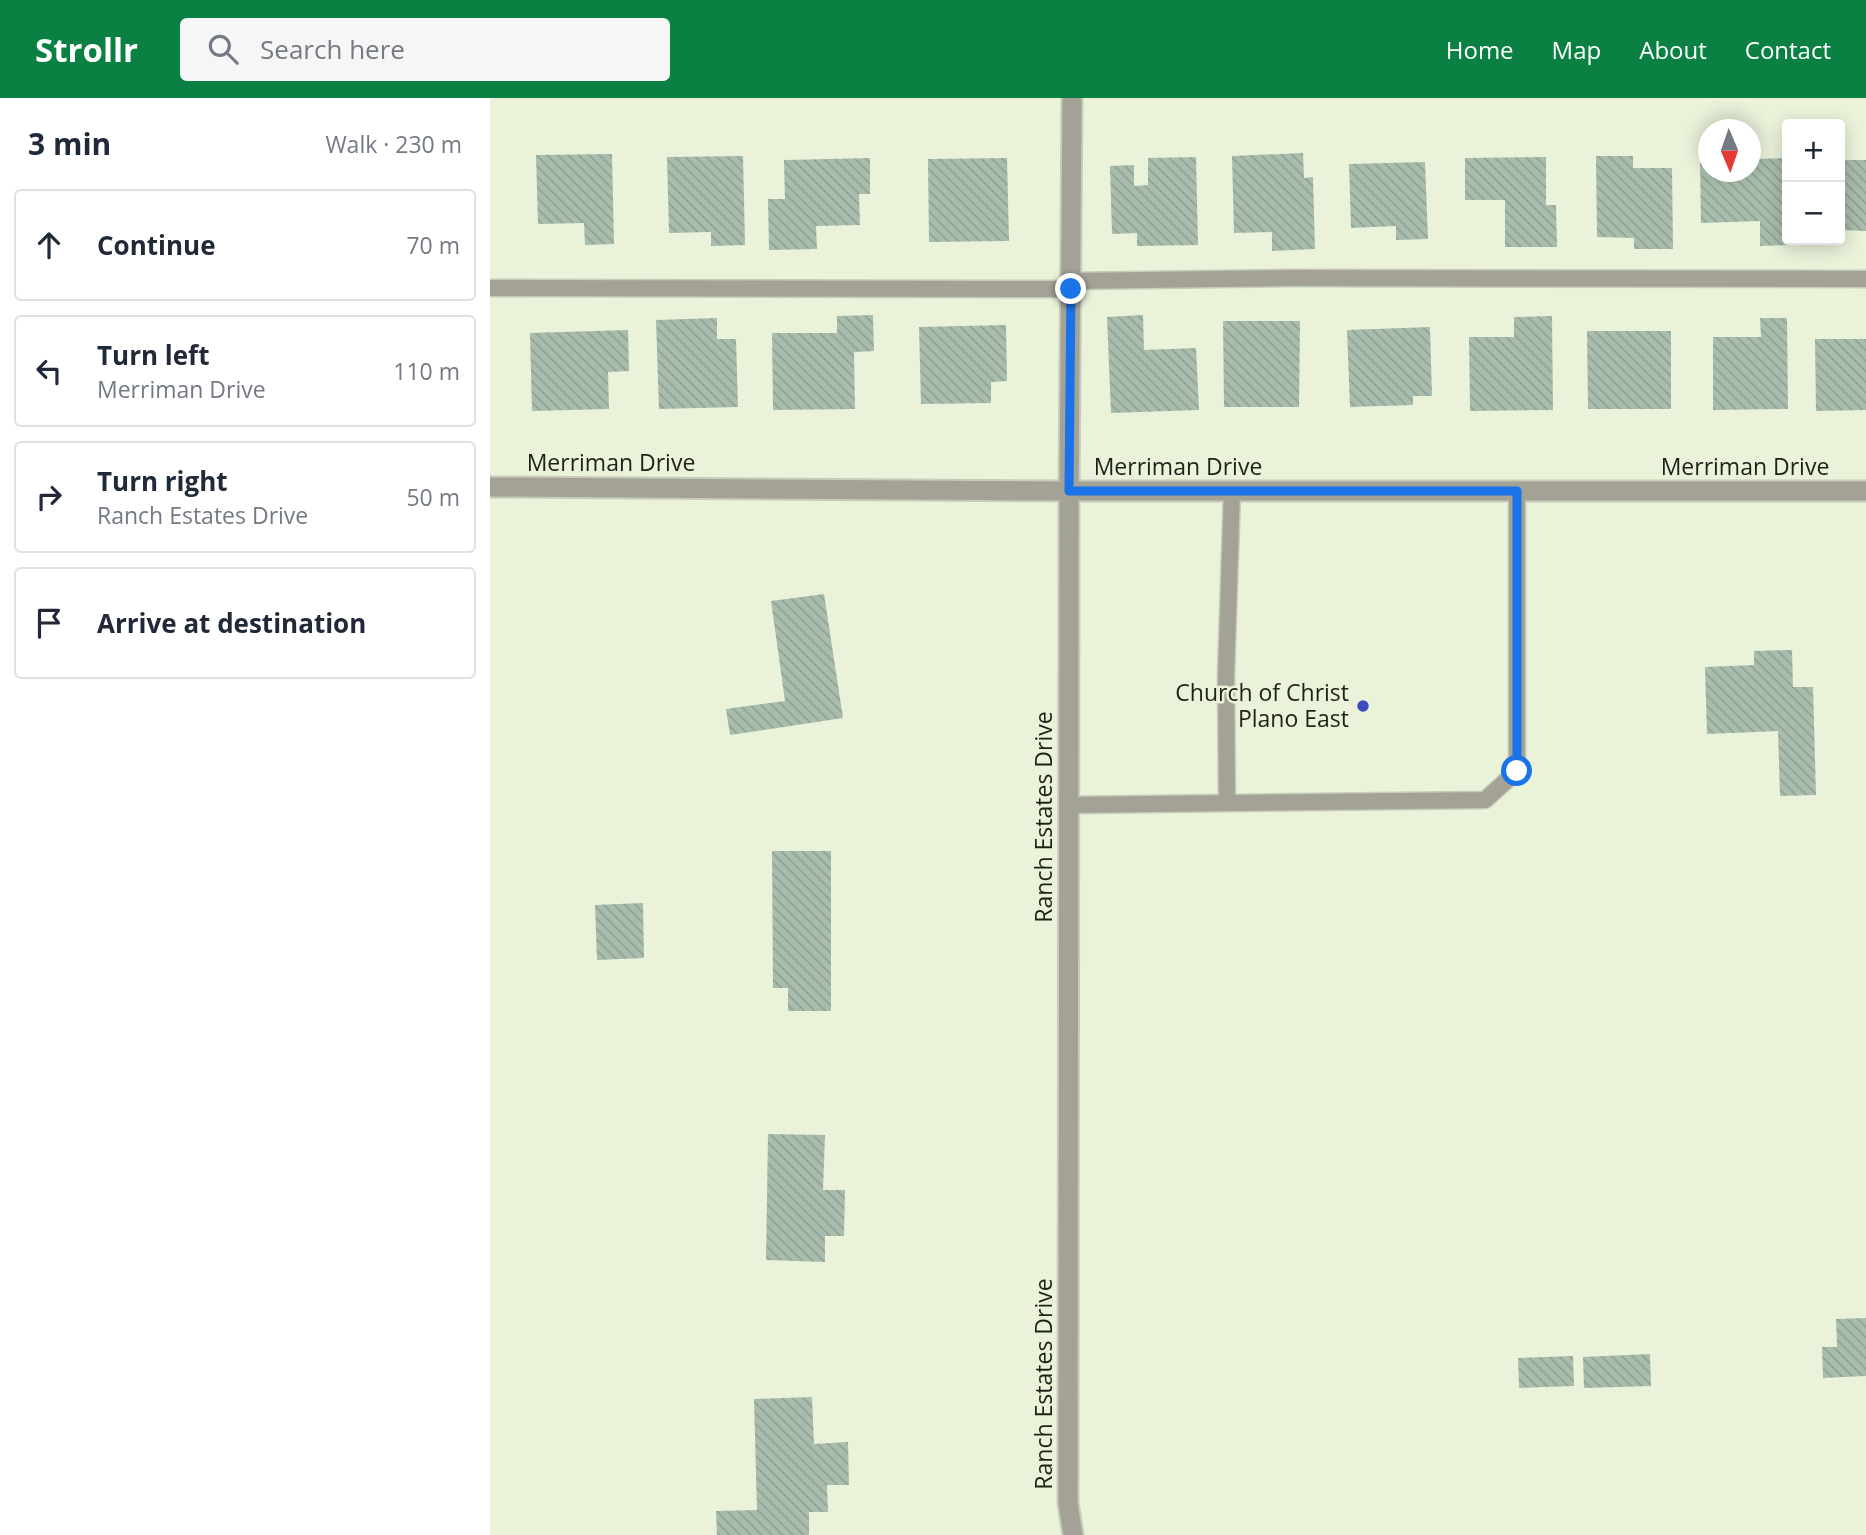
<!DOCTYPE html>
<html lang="en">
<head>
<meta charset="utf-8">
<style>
	:root { --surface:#fff; --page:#f6f6f7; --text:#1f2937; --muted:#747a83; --line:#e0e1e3; --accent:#0b8043 }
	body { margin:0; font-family:"Open Sans",sans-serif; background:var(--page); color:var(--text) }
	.controls { position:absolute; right:21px; top:21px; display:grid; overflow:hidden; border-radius:7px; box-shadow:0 4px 18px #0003 }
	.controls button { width:63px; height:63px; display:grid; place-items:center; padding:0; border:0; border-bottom:2px solid var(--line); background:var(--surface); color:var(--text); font:35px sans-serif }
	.compass { position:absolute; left:1208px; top:21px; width:63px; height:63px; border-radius:50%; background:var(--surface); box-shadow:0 4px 18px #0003; rotate:178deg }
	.stop { position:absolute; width:21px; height:21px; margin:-16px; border:5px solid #1a73e8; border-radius:50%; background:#fff }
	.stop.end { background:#1a73e8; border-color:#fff; box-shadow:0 2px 7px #0008 }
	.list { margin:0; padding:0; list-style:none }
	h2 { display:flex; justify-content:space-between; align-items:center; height:91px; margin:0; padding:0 28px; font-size:30px }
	h2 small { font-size:23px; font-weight:400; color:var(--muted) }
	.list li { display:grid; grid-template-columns:46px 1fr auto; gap:21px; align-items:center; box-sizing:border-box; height:112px; margin:0 14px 14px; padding:0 14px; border:2px solid var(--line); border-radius:7px }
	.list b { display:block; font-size:26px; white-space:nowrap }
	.list p { margin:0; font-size:23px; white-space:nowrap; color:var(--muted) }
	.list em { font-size:23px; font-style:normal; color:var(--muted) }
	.icon { flex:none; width:38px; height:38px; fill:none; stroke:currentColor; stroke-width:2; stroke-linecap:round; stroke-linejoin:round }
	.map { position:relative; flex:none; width:1376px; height:1437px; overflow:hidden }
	header { display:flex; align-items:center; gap:42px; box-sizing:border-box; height:98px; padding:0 35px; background:var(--accent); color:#fff }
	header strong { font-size:33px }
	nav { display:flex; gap:38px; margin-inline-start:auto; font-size:24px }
	.search { width:490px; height:63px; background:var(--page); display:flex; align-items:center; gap:18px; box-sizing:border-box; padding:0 24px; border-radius:7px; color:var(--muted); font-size:26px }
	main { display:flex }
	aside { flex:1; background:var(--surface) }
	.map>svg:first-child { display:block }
	.building { fill:url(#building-back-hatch) }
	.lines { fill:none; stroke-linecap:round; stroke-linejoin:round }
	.service-casing { stroke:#c5ccb7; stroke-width:19 }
	.minor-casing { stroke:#c5ccb7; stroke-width:23 }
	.service { stroke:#a4a197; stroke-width:16 }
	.minor { stroke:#a4a197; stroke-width:19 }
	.route { stroke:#1a73e8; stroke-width:9 }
	.poi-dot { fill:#3d4abd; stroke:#eaf2da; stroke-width:2.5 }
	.labels { text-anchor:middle; stroke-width:5; stroke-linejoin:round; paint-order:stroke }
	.street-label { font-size:23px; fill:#1e2118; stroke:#eaf2da }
	.poi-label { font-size:23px; fill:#1e2118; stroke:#eaf2da; text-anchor:end }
</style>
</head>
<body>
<header>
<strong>Strollr</strong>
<div class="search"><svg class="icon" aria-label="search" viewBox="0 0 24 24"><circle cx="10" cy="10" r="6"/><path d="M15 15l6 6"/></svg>Search here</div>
<nav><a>Home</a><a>Map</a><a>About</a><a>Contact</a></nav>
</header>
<main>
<aside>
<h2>3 min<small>Walk · 230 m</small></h2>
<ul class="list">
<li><svg class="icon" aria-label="ahead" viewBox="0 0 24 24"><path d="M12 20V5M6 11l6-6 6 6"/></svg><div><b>Continue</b></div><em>70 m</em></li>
<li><svg class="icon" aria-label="left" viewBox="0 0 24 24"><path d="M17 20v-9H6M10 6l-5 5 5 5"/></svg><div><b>Turn left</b><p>Merriman Drive</p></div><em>110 m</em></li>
<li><svg class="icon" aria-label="right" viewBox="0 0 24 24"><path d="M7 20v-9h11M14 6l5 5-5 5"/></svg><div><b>Turn right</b><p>Ranch Estates Drive</p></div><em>50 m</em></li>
<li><svg class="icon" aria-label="arrive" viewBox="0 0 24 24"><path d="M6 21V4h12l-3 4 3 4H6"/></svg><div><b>Arrive at destination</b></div></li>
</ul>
</aside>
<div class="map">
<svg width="1376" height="1437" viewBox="0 0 1376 1437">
	<defs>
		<pattern id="building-back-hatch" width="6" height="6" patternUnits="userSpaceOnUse" patternTransform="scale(1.75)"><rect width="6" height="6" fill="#a8bdad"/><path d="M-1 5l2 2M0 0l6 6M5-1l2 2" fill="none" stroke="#90a294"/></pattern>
	</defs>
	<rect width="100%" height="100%" fill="#eaf2da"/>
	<path class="building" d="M813,55L814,80L823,79L825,151L782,153V134L744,135L742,58Z
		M122,56L124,146L95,147L94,125L48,126L46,57Z
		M253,58L255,147L221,148V134L179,135L177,59Z
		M1106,58H1143V70H1182L1183,151H1144V140L1107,139Z
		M706,59L708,147L647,148V135L622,136L620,68L644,67V88L658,87V60Z
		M1056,59V107H1066L1067,149H1015V102H975V60Z
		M380,60V96H369L370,127L326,128L327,151L279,152L278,101H295L294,62Z
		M517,60L519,143L439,144L438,61Z
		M1297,60V142H1301V147L1270,148V123L1211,125L1210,62H1218V74H1260V61Z
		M1350,62H1376V133L1350,132Z
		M935,64L938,141L906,142V128L861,130L859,66Z
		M383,217L384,253L364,254L365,311L283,312L282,235H347V218Z
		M653,217L654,252L706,250L709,312L621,315L617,219Z
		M1062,218L1063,312L980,313L979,239H1024V219Z
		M227,220V241H246L248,309L169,311L166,222Z
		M1270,220H1297L1298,311L1223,312V239H1271Z
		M733,223H810L809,309H734Z
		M516,227L517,283L501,284V305L431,306L429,229Z
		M940,229L942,298H923V307L860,309L857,232Z
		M138,232L139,273L118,274L119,311L42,313L40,235Z
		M1097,233H1181V311H1098Z
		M1325,241H1376V312L1326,313Z
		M334,496L353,620L240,637L236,611L295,603L281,503Z
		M1302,552L1303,589H1323L1326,697L1290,698L1288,633L1217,636L1215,569L1264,567V553Z
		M282,753H341V913H298V890H283Z
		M153,805L154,860L107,862L105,807Z
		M278,1036L335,1037L333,1092H355L354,1138H335V1164L276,1162Z
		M1376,1220V1278L1333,1280L1332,1249H1347L1346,1221Z
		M1160,1256L1161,1288L1094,1290L1093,1259Z
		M1083,1258L1084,1288L1029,1290L1028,1260Z
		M322,1299L324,1346L358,1344L359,1387H337L338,1414H319V1437H227L226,1413L267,1412L264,1301Z"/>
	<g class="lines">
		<defs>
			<path id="service" d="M581,183L802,180L1376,181
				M0,190L581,191
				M737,705L736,578L742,393
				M579,707L995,702L1027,673V393"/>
			<path id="minor" d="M582,0L579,393L578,1405L583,1437
				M0,389L579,393H1376"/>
		</defs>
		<use href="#service" class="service-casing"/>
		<use href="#minor" class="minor-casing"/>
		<use href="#service" class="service"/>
		<use href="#minor" class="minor"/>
	</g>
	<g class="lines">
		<path class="route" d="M581,191L579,393H1027V673"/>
	</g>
	<circle class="poi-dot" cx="873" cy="608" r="7"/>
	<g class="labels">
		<g class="street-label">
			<text x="121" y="373">Merriman Drive</text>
			<text x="688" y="377">Merriman Drive</text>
			<text x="1255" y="377">Merriman Drive</text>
			<text transform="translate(554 719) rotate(-90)" y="8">Ranch Estates Drive</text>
			<text transform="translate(554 1286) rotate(-90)" y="8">Ranch Estates Drive</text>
		</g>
		<g class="poi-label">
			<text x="859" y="603">Church of Christ<tspan x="859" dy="26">Plano East</tspan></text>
		</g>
	</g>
</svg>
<div class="controls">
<button>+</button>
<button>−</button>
</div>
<svg class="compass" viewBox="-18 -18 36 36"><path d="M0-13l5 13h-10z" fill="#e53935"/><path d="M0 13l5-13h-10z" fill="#747a83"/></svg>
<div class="stop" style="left:1027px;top:673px"></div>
<div class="stop end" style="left:581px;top:191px"></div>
</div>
</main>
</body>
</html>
